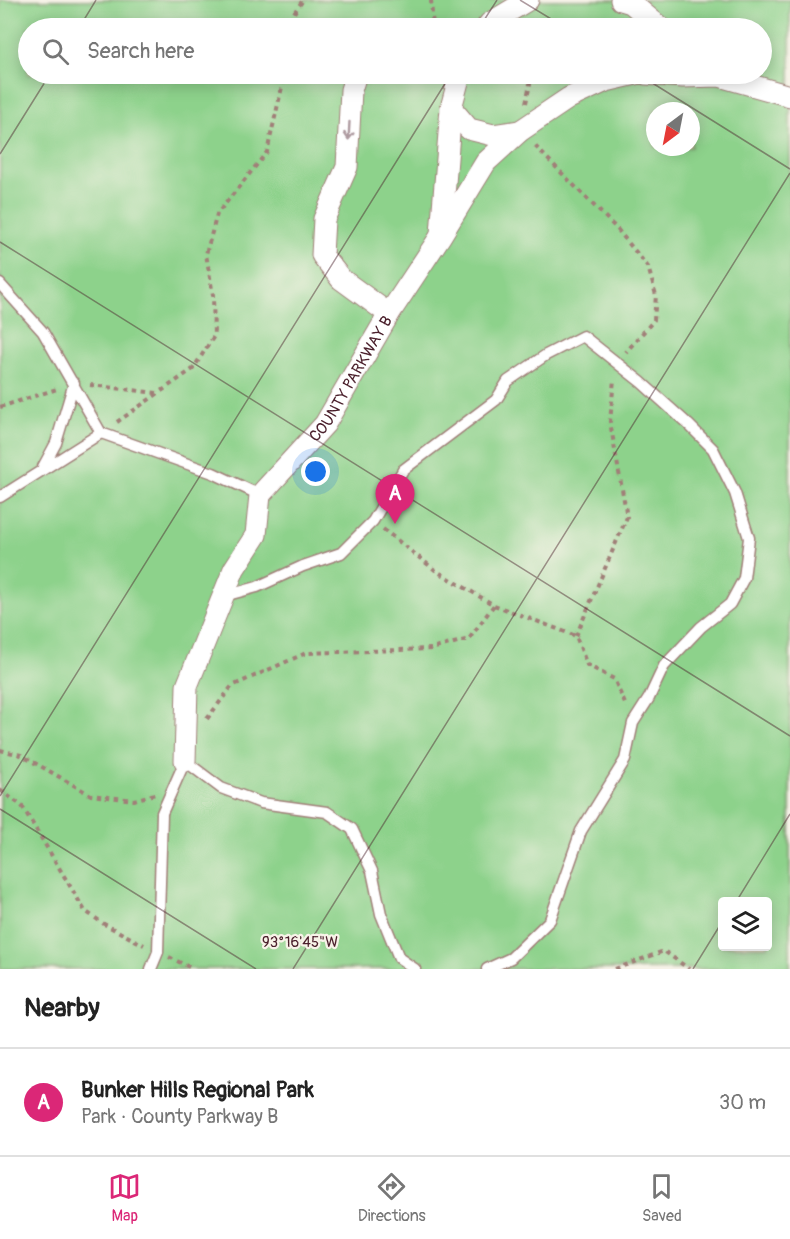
<!DOCTYPE html>
<html lang="en">
<head>
<meta charset="utf-8">
<style>
	:root { --surface:#fff; --page:#f2f2f2; --text:#222; --muted:#767676; --line:#e0e0e0; --accent:#db2777 }
	body { margin:0; font-family:Pangolin,sans-serif; background:var(--page); color:var(--text) }
	.controls { position:absolute; right:18px; bottom:18px; display:grid; overflow:hidden; border-radius:6px; box-shadow:0 3px 15px #0003 }
	.controls button { width:54px; height:54px; display:grid; place-items:center; padding:0; border:0; border-bottom:2px solid var(--line); background:var(--surface); color:var(--text); font:30px sans-serif }
	.compass { position:absolute; left:646px; top:102px; width:54px; height:54px; border-radius:50%; background:var(--surface); box-shadow:0 3px 15px #0003; rotate:212deg }
	.you { position:absolute; left:316px; top:472px; width:21px; height:21px; margin:-15px; border:4px solid #fff; border-radius:50%; background:#1a73e8; box-shadow:0 0 0 9px #1a73e833 }
	.badge { display:grid; place-items:center; width:39px; height:39px; border-radius:50%; background:var(--accent); color:#fff; font-size:20px; font-weight:700 }
	.pin { position:absolute; translate:-50% -50px; filter:drop-shadow(0 2px 3px #0008) }
	.pin::after { content:''; position:absolute; top:32px; width:21px; height:18px; background:inherit; clip-path:polygon(0 0,100% 0,50% 100%) }
	.list { margin:0; padding:0; list-style:none }
	h2 { display:flex; justify-content:space-between; align-items:center; height:78px; margin:0; padding:0 24px; font-size:26px }
	h2 small { font-size:20px; font-weight:400; color:var(--muted) }
	.list li { display:grid; grid-template-columns:39px 1fr auto; gap:18px; align-items:center; box-sizing:border-box; height:108px; padding:0 24px; border-top:2px solid var(--line) }
	.list b { display:block; font-size:22px; white-space:nowrap }
	.list p { margin:0; font-size:20px; white-space:nowrap; color:var(--muted) }
	.list em { font-size:20px; font-style:normal; color:var(--muted) }
	.icon { flex:none; width:33px; height:33px; fill:none; stroke:currentColor; stroke-width:2; stroke-linecap:round; stroke-linejoin:round }
	.map { position:relative; flex:none; width:790px; height:969px; overflow:hidden }
	.search { position:absolute; background:var(--surface); box-shadow:0 3px 15px #0003; left:18px; right:18px; top:18px; height:66px; display:flex; align-items:center; gap:15px; box-sizing:border-box; padding:0 21px; border-radius:33px; color:var(--muted); font-size:22px }
	.sheet { height:186px; background:var(--surface) }
	nav { display:flex; justify-content:space-around; align-items:center; box-sizing:border-box; height:84px; border-top:2px solid var(--line); background:var(--surface); font-size:16px; color:var(--muted) }
	nav a { display:grid; justify-items:center; gap:3px }
	nav .on { color:var(--accent) }
	.map>svg:first-child { display:block }
	.green { fill:#8dd28b; stroke:#6c785b; stroke-width:1.5; fill-rule:evenodd }
	.lines { fill:none; stroke-linecap:round; stroke-linejoin:round }
	.service-casing { stroke:#a07f78; stroke-width:13 }
	.minor-casing { stroke:#a07f78; stroke-width:23 }
	.path { stroke:#a07f78; stroke-width:4; stroke-dasharray:4.5 4.5; stroke-linecap:butt }
	.service { stroke:#fff; stroke-width:10 }
	.minor { stroke:#fff; stroke-width:21 }
	.oneway { stroke:#ae9aa0 }
	.ticks { fill:none; stroke:#4a1f2b; stroke-width:1.5; stroke-opacity:0.45 }
	.labels { text-anchor:middle; stroke-width:4.5; stroke-linejoin:round; paint-order:stroke }
	.street-label { font-size:16px; fill:#4a1f2b; stroke:#f7f3e8 }
	.ticks-label { font-size:15px; text-anchor:middle; fill:#4a1f2b; stroke:#f7f3e8; stroke-width:4.5; stroke-linejoin:round; paint-order:stroke }
</style>
</head>
<body>
<div class="map">
<svg width="790" height="969" viewBox="0 0 790 969">
	<rect width="100%" height="100%" fill="#f7f3e8"/>
	<filter id="ink" filterUnits="userSpaceOnUse"><feTurbulence type="fractalNoise" baseFrequency=".0167" numOctaves="2"/><feDisplacementMap in="SourceGraphic" scale="12" xChannelSelector="R" yChannelSelector="G"/><feConvolveMatrix kernelMatrix="1 2 1 2 8 2 1 2 1" color-interpolation-filters="sRGB"/></filter>
	<filter id="wash" filterUnits="userSpaceOnUse"><feTurbulence type="fractalNoise" baseFrequency=".008" numOctaves="4" result="noise"/><feDisplacementMap in="SourceGraphic" scale="24" xChannelSelector="R" yChannelSelector="G"/><feGaussianBlur stdDeviation="1.35" result="paint"/><feColorMatrix in="noise" values="0 0 0 0 0 0 0 0 0 0 0 0 0 0 0 0 0 1.4 0 .05"/><feComposite in="paint" operator="in"/></filter>
	<g filter="url(#wash)">
		<rect width="100%" height="100%" fill="#f5dfc5"/>
		<path class="green" d="M0,0H790V969H0ZM28,28H762V74H28ZM655,111H691V147H655ZM722,902H768V946H722Z"/>
	</g>
	<g filter="url(#ink)">
		<g class="lines">
			<defs>
				<path id="service" d="M0,284L43,332L101,433L213,473L260,495
					M43,467L56,443L74,383
					M0,497L101,433
					M224,596L257,587L303,566L341,553L373,521L403,470L496,400L508,381L546,355L583,336L641,382L689,425L713,449L735,493L749,538L744,578L730,604L701,627L664,666L649,698L633,723L625,760L581,831L550,920L511,958L487,969
					M151,969L158,952L162,813L185,761L221,788L261,803L327,812L352,829L372,871L381,914L399,958L415,969"/>
				<g id="minor">
					<path d="M621,0L631,3L661,28"/>
					<path d="M486,28L490,23L528,0"/>
					<path d="M356,74L351,90L347,167L324,219L322,255L341,279L389,314"/>
					<path d="M645,74L683,77L719,76L790,96"/>
					<path d="M451,108L469,129L493,135L520,131"/>
					<path d="M441,234L451,108L460,74"/>
					<path id="s1" d="M185,761L187,686L234,569L256,535L260,495L325,424L389,314L440,237L486,162L520,131L569,98L606,81L636,74"/>
				</g>
			</defs>
			<use href="#service" class="service-casing"/>
			<use href="#minor" class="minor-casing"/>
			<path class="path" d="M431,0L433,28
				M286,28V24L303,0
				M526,103L532,74
				M535,146L618,230L648,267L656,295L654,320L626,352
				M90,385L157,393
				M0,407L57,389
				M117,422L193,369L214,336L213,295L206,254L217,214L267,152L285,74
				M383,529L435,570L494,605L576,636L587,665L614,679L626,706
				M576,636L627,517L610,422L614,379
				M207,719L232,686L306,653L431,649L469,639L494,605
				M0,750L21,755L91,795L134,800L155,794
				M0,790L22,806L85,911L104,924L144,945
				M169,957L193,969
				M615,969L664,951L689,969"/>
			<use href="#service" class="service"/>
			<use href="#minor" class="minor"/>
		</g>
		<defs><path id="oneway-shaft" d="M-6 0H5M1.5-3L5.5 0L1.5 3" fill="none" stroke-width="1.6" stroke-linecap="round" stroke-linejoin="round" transform="scale(1.5)"/></defs>
		<use class="oneway" href="#oneway-shaft" transform="translate(349 131) rotate(93)"/>
	</g>
	<path class="ticks" d="M520,0L566,28M79,28L96,0M479,28L497,0M638,74L790,169M0,154L50,74M0,242L790,736M0,796L451,74M0,809L256,969M736,902L790,814M293,969L790,173M693,969L722,922"/>
	<g class="labels">
		<g class="street-label">
			<text dy="6" stroke="none"><textPath href="#s1" startOffset="430">COUNTY PARKWAY B</textPath></text>
		</g>
	</g>
	<g class="ticks-label">
		<text x="300" y="947">93°16'45"W</text>
	</g>
</svg>
<div class="controls">
<button><svg class="icon" aria-label="layers" viewBox="0 0 24 24"><path d="M12 4l9 5-9 5-9-5zM3 14l9 5 9-5"/></svg></button>
</div>
<svg class="compass" viewBox="-18 -18 36 36"><path d="M0-13l5 13h-10z" fill="#e53935"/><path d="M0 13l5-13h-10z" fill="#767676"/></svg>
<div class="you"></div>
<div class="pin badge" style="left:395px;top:524px">A</div>
<div class="search"><svg class="icon" aria-label="search" viewBox="0 0 24 24"><circle cx="10" cy="10" r="6"/><path d="M15 15l6 6"/></svg>Search here</div>
</div>
<section class="sheet">
<h2>Nearby<small></small></h2>
<ul class="list">
<li><span class="badge">A</span><div><b>Bunker Hills Regional Park</b><p>Park · County Parkway B</p></div><em>30 m</em></li>
</ul>
</section>
<nav>
<a class="on"><svg class="icon" aria-label="map" viewBox="0 0 24 24"><path d="M3 6l6-2 6 2 6-2v14l-6 2-6-2-6 2zM9 4v14M15 6v14"/></svg>Map</a>
<a><svg class="icon" aria-label="directions" viewBox="0 0 24 24"><path d="M12 3l9 9-9 9-9-9zM9 14v-3h6M13 9l2 2-2 2"/></svg>Directions</a>
<a><svg class="icon" aria-label="saved" viewBox="0 0 24 24"><path d="M7 4h10v16l-5-4-5 4z"/></svg>Saved</a>
</nav>
</body>
</html>
